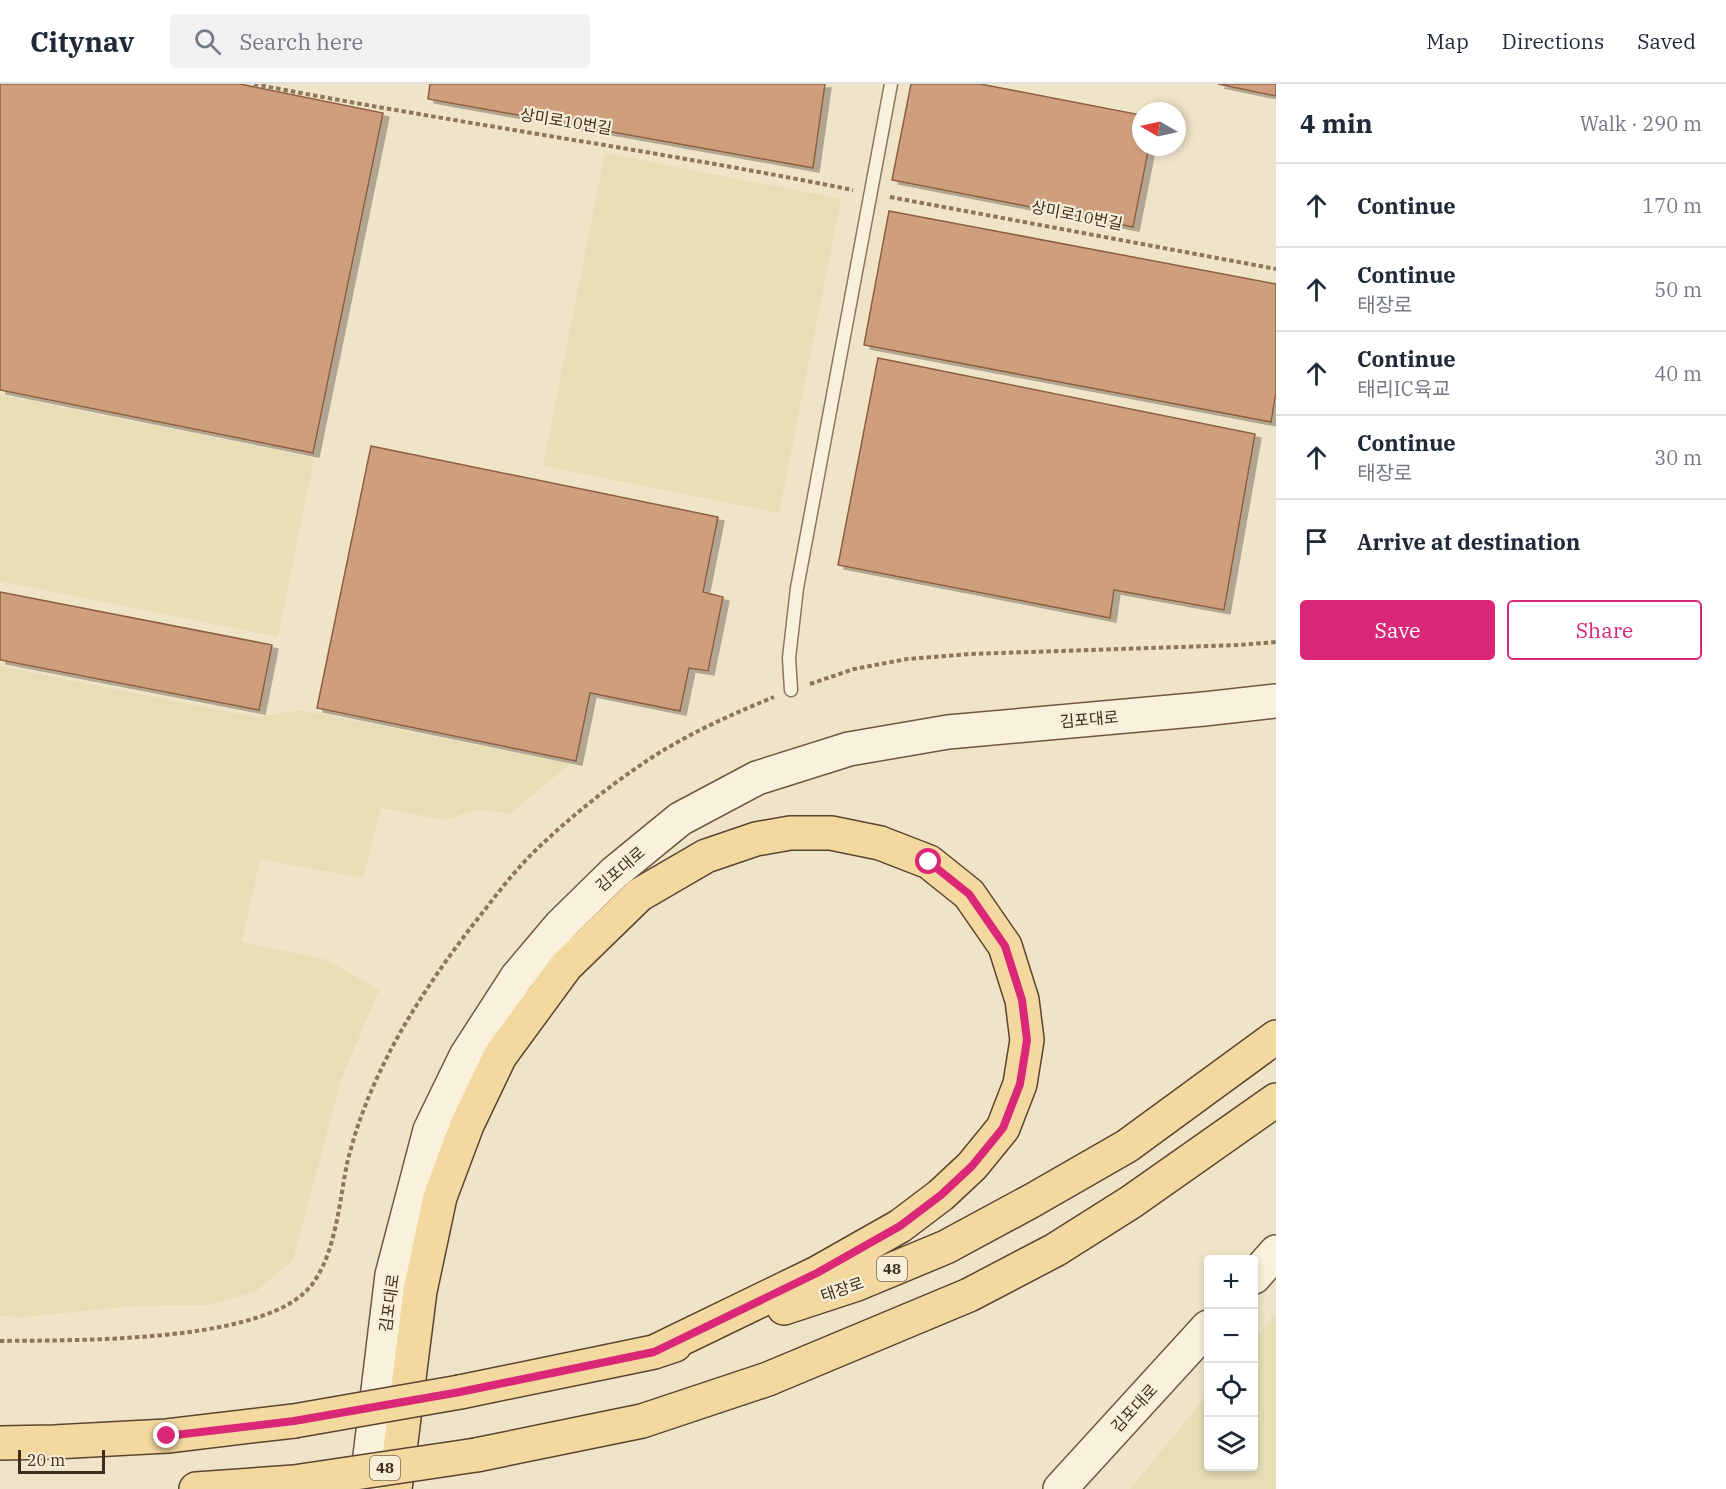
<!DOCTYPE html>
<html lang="en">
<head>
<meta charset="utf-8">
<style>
	:root { --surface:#fff; --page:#f2f2f3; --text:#1f2937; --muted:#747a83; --line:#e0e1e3; --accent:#db2777 }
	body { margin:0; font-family:"IBM Plex Serif","Noto Sans KR",serif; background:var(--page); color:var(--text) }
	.controls { position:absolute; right:18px; bottom:18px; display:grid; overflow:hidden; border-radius:6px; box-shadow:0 3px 9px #0003 }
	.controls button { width:54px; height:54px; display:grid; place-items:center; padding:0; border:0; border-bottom:2px solid var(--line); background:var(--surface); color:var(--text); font:30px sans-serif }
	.compass { position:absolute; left:1132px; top:18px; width:54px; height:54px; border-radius:50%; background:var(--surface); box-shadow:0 3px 9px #0003; rotate:279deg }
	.scale { position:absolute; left:18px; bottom:15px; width:87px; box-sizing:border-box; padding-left:6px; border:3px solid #3d2e20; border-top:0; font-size:16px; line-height:21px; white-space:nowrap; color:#3d2e20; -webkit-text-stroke:4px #f7eed8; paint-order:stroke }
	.stop { position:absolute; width:18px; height:18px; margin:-14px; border:4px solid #db2777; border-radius:50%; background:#fff }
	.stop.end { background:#db2777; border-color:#fff; box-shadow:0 2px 6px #0008 }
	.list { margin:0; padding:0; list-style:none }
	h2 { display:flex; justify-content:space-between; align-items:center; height:78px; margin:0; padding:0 24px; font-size:26px }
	h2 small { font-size:20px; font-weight:400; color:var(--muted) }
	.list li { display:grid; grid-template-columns:39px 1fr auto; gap:18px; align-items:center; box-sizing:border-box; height:84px; padding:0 24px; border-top:2px solid var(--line) }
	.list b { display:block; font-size:22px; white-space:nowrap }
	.list p { margin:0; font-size:20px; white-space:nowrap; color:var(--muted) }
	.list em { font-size:20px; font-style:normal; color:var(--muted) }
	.actions { display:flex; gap:12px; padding:18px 24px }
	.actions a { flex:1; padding:14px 0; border:2px solid var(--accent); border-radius:6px; text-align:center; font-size:21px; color:var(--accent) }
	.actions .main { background:var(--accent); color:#fff }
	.icon { flex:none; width:33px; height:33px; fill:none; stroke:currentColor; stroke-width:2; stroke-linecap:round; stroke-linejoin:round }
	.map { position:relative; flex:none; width:1276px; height:1405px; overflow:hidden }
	header { display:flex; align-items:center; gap:36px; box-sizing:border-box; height:84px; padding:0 30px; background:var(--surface); border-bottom:2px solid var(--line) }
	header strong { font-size:28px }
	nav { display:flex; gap:33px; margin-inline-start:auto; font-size:21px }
	.search { width:420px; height:54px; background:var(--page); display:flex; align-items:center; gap:15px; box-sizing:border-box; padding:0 21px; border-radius:6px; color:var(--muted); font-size:22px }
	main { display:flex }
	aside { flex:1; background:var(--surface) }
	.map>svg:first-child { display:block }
	.farmland { fill:#e6deb5 }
	.building { fill:#cf9f7d; stroke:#8d5f41; stroke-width:1.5; filter:url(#shadow) }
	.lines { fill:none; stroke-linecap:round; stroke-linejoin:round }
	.service-casing { stroke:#8d765c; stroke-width:15 }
	.secondary-casing { stroke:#6f573f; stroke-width:36 }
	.primary-casing { stroke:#5b4430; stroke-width:36 }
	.path { stroke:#8d765c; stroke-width:4; stroke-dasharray:4.5 3; stroke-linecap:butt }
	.service { stroke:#faf1dc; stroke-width:12 }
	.secondary { stroke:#faf1dc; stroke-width:33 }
	.primary { stroke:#f3d9a0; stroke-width:33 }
	.primary-bridge-casing { stroke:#5b4430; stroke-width:36; stroke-linecap:butt }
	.primary-bridge { stroke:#f3d9a0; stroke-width:33 }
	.route { stroke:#db2777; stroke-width:8 }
	.labels { text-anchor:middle; stroke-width:4.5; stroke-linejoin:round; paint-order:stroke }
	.shield { fill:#f7eed8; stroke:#756857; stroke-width:1.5 }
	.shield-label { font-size:15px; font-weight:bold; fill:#3d2e20 }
	.street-label { font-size:16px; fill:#3d2e20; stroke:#f7eed8 }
</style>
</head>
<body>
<header>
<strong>Citynav</strong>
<div class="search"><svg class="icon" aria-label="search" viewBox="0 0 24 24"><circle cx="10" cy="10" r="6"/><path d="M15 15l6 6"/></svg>Search here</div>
<nav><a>Map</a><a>Directions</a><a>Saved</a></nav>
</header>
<main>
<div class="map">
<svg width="1276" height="1405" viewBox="0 0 1276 1405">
	<defs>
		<filter id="shadow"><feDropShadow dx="6" dy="4" stdDeviation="0" flood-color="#0004"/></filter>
	</defs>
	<rect width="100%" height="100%" fill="#f0e4c8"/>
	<path class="farmland" d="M605,69L841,115L779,429L543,382Z
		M0,311L314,374L278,553L0,497Z
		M0,582L256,633L301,626L570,680L511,729L475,726L445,736L381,724L363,794L260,775L242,858L327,876L379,906L341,996L293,1176L256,1207L209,1221L136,1222L24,1233L0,1232Z
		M1276,1229V1405H1130L1208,1310V1382H1254V1256Z"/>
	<path class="building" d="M0,0H240L383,29L313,369L0,306Z
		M430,0H825L813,84L428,15Z
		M911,0H980L1141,31V63H1149L1133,143L892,96Z
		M1218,0H1276V12Z
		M889,127L1276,200V308L1271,338L864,261Z
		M878,274L1255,350L1224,526L1114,506L1110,534L838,481Z
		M371,362L718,433L703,508L723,513L708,587L689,584L680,627L590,609L576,677L317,624Z
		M0,508L272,561L259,626L0,576Z"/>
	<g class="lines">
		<defs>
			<path id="service" d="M791,606L789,574L797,504L891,0"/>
			<path id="secondary" d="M1254,1193L1276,1168
				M366,1405L392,1191L430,1046L466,972L517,893L561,841L614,789L680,735L757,694L849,665L948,648L1204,625L1276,617
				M1060,1405L1208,1243"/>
			<path id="primary" d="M784,1224L857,1200L946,1163L1033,1116L1127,1062L1276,953
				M460,1308L654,1268L675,1261
				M0,1359L54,1358L167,1352L294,1337
				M476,1371L642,1337L768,1295L969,1211L1055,1166L1131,1118L1276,1016
				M196,1405L294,1398
				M395,1405L420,1207L440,1113L467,1041L500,972L566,882L639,811L706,772L756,755L790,749H831L880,759L929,778L969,810L1005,862L1022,916L1027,956L1020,1000L1003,1044L972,1082L941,1111L900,1142L817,1189L654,1268"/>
		</defs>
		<use href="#service" class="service-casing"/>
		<use href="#secondary" class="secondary-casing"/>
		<use href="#primary" class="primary-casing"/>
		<path class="path" d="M254,0C453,39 654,66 853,106
			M890,113L1276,185
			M810,600L854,585L907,575L971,570L1239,561L1276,558
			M0,1257C74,1256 247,1259 303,1210C336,1181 339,1116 348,1075C352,1061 356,1046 361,1033C388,958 434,890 483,828C500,806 517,784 537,765C570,733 608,703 645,678C685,651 730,631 774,613"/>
		<use href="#service" class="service"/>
		<use href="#secondary" class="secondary"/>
		<use href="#primary" class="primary"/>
		<defs>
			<path id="primary-bridge" d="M294,1337L460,1308
				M294,1398L476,1371"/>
		</defs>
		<use href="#primary-bridge" class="primary-bridge-casing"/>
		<use href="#primary-bridge" class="primary-bridge"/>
	</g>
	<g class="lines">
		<path class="route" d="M167,1352L294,1337L460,1308L654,1268L817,1189L900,1142L941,1111L972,1082L1003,1044L1020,1000L1027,956L1022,916L1005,862L969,810L929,778"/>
	</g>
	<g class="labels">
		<g class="shield">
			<rect x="877" y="1173" width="30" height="24" rx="4.5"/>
			<rect x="370" y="1372" width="30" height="24" rx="4.5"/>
		</g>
		<g class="shield-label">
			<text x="892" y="1190">48</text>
			<text x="385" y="1389">48</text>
		</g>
		<g class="street-label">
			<text transform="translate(566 37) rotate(9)" y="6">상미로10번길</text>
			<text transform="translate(1077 131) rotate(11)" y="6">상미로10번길</text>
			<text transform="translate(1089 635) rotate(-5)" y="6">김포대로</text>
			<text transform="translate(620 785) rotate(-41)" y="6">김포대로</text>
			<text transform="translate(842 1205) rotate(-19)" y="6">태장로</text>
			<text transform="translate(389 1219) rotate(-82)" y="6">김포대로</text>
			<text transform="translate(1134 1324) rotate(-47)" y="6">김포대로</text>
		</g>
	</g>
</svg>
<div class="controls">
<button>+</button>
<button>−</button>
<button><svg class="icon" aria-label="locate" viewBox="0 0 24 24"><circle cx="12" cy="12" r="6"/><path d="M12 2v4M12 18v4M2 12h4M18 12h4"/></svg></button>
<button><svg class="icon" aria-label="layers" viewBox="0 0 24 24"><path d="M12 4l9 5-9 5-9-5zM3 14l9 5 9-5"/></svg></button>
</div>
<svg class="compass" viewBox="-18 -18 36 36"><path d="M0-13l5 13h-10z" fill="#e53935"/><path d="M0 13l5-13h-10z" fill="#747a83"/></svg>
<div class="scale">20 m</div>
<div class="stop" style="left:929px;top:778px"></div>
<div class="stop end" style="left:167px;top:1352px"></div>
</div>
<aside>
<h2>4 min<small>Walk · 290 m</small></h2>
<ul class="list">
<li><svg class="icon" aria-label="ahead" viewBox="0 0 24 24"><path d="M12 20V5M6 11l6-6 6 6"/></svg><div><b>Continue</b></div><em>170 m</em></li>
<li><svg class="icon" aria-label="ahead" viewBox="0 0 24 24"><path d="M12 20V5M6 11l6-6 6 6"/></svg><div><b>Continue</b><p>태장로</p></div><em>50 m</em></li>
<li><svg class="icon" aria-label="ahead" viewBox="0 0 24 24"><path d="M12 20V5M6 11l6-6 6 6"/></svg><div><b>Continue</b><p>태리IC육교</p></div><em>40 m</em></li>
<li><svg class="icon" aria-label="ahead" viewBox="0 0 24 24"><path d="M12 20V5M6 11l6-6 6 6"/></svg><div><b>Continue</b><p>태장로</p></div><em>30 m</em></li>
<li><svg class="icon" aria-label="arrive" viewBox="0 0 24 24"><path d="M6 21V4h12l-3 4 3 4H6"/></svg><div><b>Arrive at destination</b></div></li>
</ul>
<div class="actions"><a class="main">Save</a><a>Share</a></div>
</aside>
</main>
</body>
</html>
